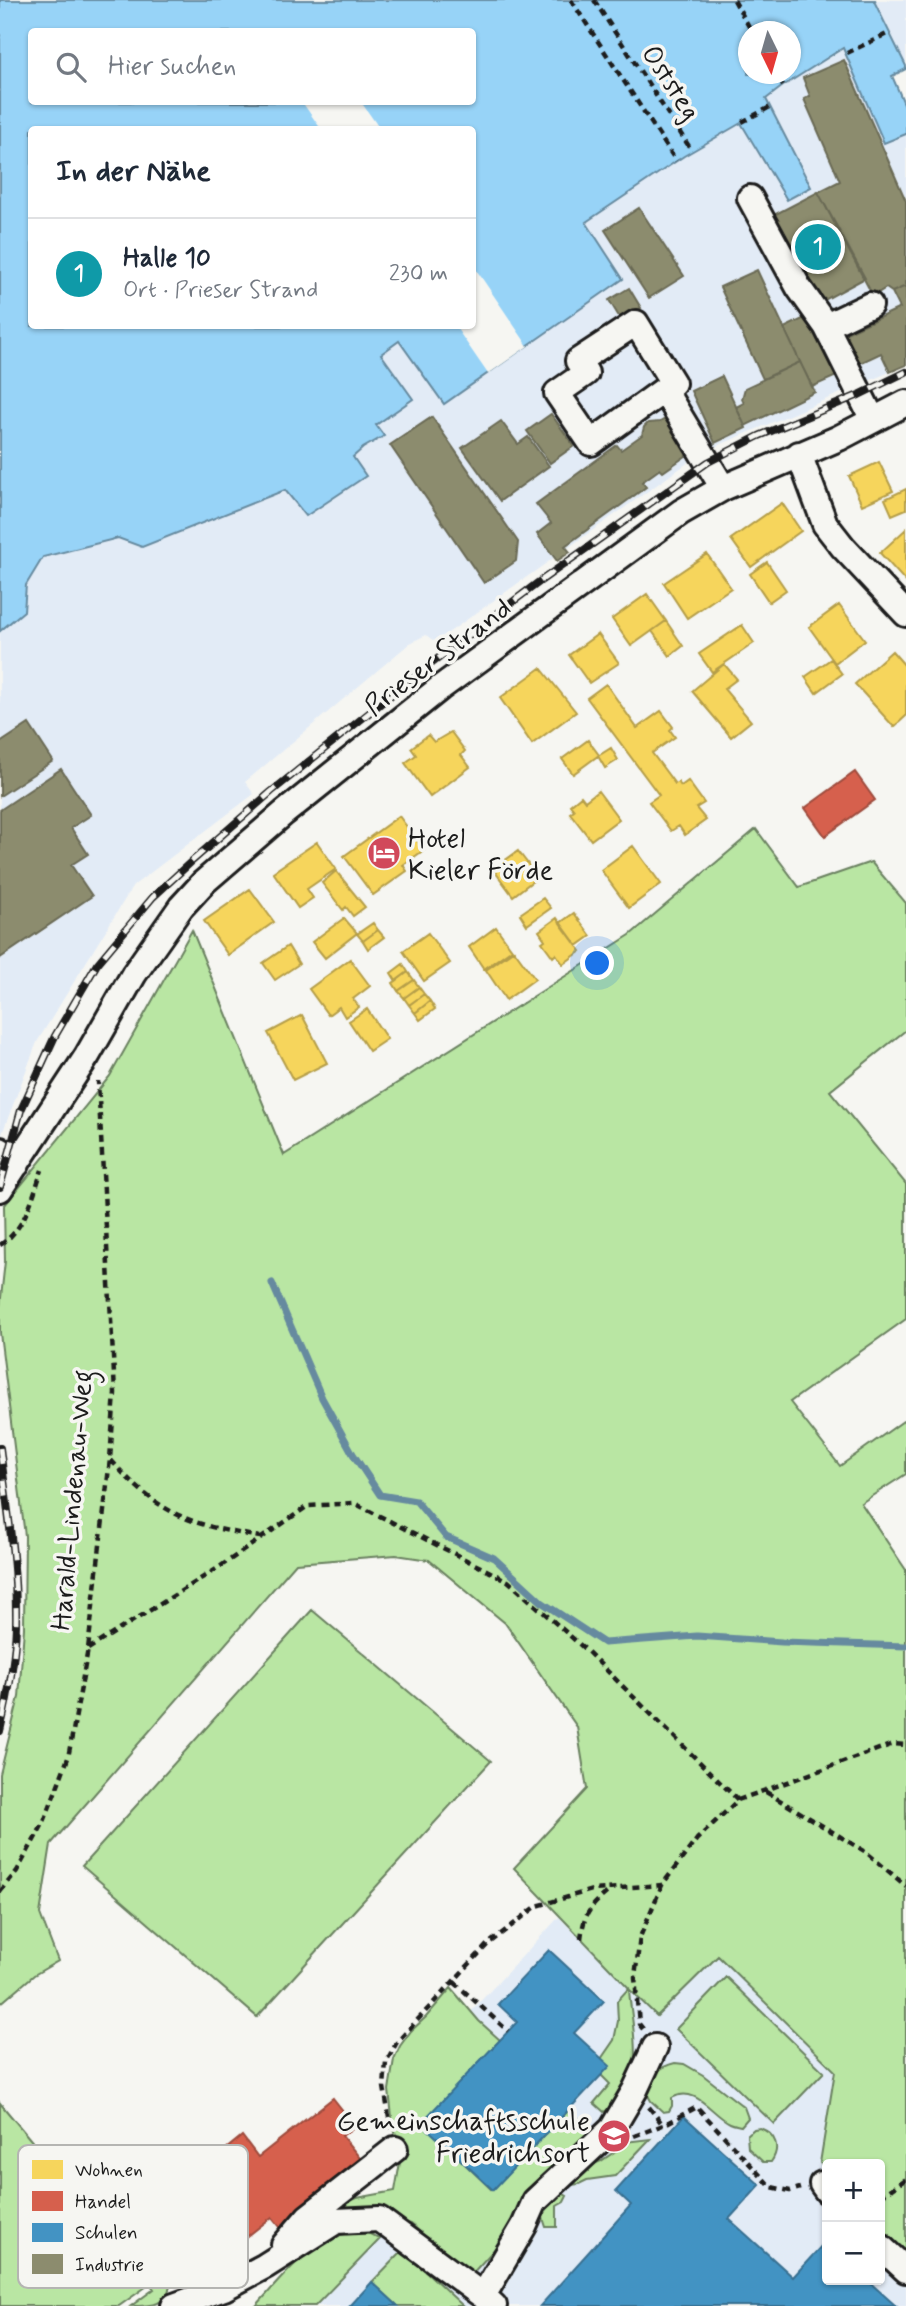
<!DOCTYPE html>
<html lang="de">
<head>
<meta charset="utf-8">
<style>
	:root { --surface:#fff; --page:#f2f2f3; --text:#1f2937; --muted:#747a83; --line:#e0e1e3; --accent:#d1495b }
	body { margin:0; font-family:Mynerve,sans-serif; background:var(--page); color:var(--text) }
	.controls { position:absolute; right:21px; bottom:21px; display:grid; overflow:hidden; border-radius:7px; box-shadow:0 2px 5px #0004 }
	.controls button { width:63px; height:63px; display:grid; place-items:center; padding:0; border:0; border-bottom:2px solid var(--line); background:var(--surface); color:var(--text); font:35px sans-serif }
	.compass { position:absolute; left:738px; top:21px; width:63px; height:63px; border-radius:50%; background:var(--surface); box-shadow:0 2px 5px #0004; rotate:175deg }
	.you { position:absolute; left:598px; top:964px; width:24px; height:24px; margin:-18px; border:5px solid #fff; border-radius:50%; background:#1a73e8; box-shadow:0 0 0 10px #1a73e833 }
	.badge { display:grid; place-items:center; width:46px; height:46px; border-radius:50%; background:var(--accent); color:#fff; font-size:23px; font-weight:700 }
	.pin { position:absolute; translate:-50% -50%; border:4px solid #fff; box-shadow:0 2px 7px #0006 }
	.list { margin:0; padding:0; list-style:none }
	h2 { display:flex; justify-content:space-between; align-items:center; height:91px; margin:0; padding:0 28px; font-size:30px }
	h2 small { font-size:23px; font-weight:400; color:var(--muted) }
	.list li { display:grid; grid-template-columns:46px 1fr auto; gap:21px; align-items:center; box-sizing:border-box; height:112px; padding:0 28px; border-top:2px solid var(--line) }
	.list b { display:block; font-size:26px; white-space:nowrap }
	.list p { margin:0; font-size:23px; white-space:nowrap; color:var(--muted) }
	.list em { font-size:23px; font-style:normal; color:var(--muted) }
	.icon { flex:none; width:38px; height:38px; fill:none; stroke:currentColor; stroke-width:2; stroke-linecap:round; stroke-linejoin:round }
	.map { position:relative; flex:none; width:906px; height:2306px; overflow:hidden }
	.search { position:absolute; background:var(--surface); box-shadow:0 2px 5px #0004; left:28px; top:28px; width:448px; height:77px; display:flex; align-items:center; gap:18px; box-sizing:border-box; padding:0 24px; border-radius:7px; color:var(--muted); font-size:26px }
	.panel { position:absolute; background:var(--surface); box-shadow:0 2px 5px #0004; left:28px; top:126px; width:448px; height:203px; border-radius:7px }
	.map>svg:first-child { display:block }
	.built { fill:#e2ebf6 }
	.green { fill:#b9e6a3; stroke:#6a8160; stroke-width:2 }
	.water { fill:#97d3f7; stroke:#668a9f; stroke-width:2; fill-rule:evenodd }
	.pier { fill:#f6f6f2 }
	.homes { fill:#f6d55c; stroke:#b59e49; stroke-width:2 }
	.shops { fill:#d6604d; stroke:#9e4c3e; stroke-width:2 }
	.schools { fill:#4393c3; stroke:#376f91; stroke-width:2 }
	.industry { fill:#8c8c6e; stroke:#6a6a55; stroke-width:2 }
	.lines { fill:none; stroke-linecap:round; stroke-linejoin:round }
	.stream { stroke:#668a9f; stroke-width:7 }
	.minor-casing { stroke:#1c1c1c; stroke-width:30 }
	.path { stroke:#1c1c1c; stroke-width:4.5; stroke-dasharray:7 5; stroke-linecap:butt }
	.minor { stroke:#f6f6f2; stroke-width:24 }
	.rail-casing { stroke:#1c1c1c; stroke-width:8 }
	.rail { stroke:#f6f6f2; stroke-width:5; stroke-dasharray:16; stroke-linecap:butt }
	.labels { text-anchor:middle; stroke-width:7; stroke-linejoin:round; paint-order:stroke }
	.street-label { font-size:28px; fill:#1c1c1c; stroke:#f6f6f2 }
	.poi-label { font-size:28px; fill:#1c1c1c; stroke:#f6f6f2; text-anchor:start }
	.key { fill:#f6f6f2; stroke:#b5b5b2; stroke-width:2 }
	.key-label { font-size:19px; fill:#1c1c1c }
</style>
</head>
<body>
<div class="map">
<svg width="906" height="2306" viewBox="0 0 906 2306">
	<rect width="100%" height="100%" fill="#f6f6f2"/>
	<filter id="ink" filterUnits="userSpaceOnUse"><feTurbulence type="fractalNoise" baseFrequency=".0143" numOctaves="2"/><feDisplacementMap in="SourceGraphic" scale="14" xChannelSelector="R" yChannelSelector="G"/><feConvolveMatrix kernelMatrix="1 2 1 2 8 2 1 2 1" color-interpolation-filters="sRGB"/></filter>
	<g filter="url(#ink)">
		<path class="built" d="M876,0H906V66L874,1Z
			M845,48L884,142L906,134V365L703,452L448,633L434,641L426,635L410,643L245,782L254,794L133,886L37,1042L0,1139V631L24,611L26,585L43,558L119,538L142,547L285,490L306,515L366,476L353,457L363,448L383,436L376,425L413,399L381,354L398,341L444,404L623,279L585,222L684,156L742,122L787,200L811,187L766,99L783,86Z
			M559,1917L657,2016L718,1955L835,2072L820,2163L827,2172V2280H880V2232L906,2257V2306H310L415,2191L400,2110L435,2050Z"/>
		<path class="green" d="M756,829L799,887L871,862L906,903V1030L830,1091L906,1184V1319L790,1402L840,1466L906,1419V1474L861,1503L906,1570V2257L880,2232V2164H827V2172L820,2163L835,2071L718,1956L657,2016L629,1989C631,2024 645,2067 621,2097C616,2103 610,2108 604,2112L594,2103L610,2084L601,2075V2059L614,2040L618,2021L617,2001L629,1988L514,1868L587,1789L577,1727L505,1623L429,1560L396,1555L296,1563L51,1844L40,1914L58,1961L34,1975L0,2004V1774L19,1697L24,1628L25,1536L0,1333V1307L5,1261L4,1206L110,1076L192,930L284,1155L630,935Z
			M312,1610L491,1761L257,2017L82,1866Z
			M726,1977L824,2072L774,2124L676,2029Z
			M451,1988L479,2021L500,2040L422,2123L492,2190L569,2110L592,2130L529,2194L500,2243L470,2276L411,2224L330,2210L357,2198L395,2191L402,2151L393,2126L389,2090L394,2059L400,2046L411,2031L426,2017Z
			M675,2063L684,2064L703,2075L744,2107L748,2118L741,2126C738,2125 734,2125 730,2123C712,2115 696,2084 672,2098V2106L669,2111L663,2112L651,2101L645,2090C653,2075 658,2067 675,2063Z
			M0,2103L150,2283L162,2276L170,2285C167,2306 151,2306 131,2306L154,2289L150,2284L119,2306H0Z
			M760,2128C776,2134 781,2148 771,2162H763L748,2148L747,2135L754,2129Z
			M650,2139L615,2176L587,2180L579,2184L570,2185L571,2173L601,2161L617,2150L616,2143Z
			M560,2192L567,2196L564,2202L557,2206V2227H546L543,2218L544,2206Z
			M354,2232L368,2233L380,2239L315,2306H256C284,2276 310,2238 354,2232Z
			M403,2250L463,2306H398L372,2282Z"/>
		<path class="water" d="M0,0H876L874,1L906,66V69L892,76L906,108V134L884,143L843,48L783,86L766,99L811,187L787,200L741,123L684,156L586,222L623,279L444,404L399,341L381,354L413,399L376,425L384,436L363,448L353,457L366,476L306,516L285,490L142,547L118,538L43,557L26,585L24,611L0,631ZM32,32H472V102H32ZM748,32H790V74H748ZM32,130H472V326H32Z"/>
		<path class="pier" d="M302,102H361L380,129H321Z
			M473,265L528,346L488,374L455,326H472Z"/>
		<path class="homes" d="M879,462L893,491L862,505L849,476Z
			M906,489V509L892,515L885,499Z
			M782,503L801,531L751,567L731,539Z
			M906,529V582L880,553Z
			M707,554L731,588L687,618L664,583Z
			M767,562L786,590L769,602L750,574Z
			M647,594L666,621L631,646L612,619Z
			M839,605L865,640L835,663L809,627Z
			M666,621L683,646L670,656L652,631Z
			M742,625L754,643L712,672L699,654Z
			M598,634L619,663L589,683L569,655Z
			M892,651L906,667V716L894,727L855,684Z
			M831,659L842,674L816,693L805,677Z
			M724,664L737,679L724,689L751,721L731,737L692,691Z
			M541,668L576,712L532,744L500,698Z
			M606,684L637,728L661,711L673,727L670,730L675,737L652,753L675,784L678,782L681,786L688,781L704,803L696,808L706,820L685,835L679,826L671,831L649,802L659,795L587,698Z
			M451,732L465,751L461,755L470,767L430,797L405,763L416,755L411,748L428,735L434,742Z
			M588,740L599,755L573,774L562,759Z
			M611,748L618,760L605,768L598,756Z
			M598,791L619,819L591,840L570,813L574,810L570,805L581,796L585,801Z
			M399,816L424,850L403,865L407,871L373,895L344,856Z
			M317,842L336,869L307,889L313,898L298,908L273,872Z
			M633,846L661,884L629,908L601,870Z
			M518,851L538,877L513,896L493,869Z
			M336,871L365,907L353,916L346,907L343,910L322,883Z
			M250,889L274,922L228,955L204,921Z
			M543,898L551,908L527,925L520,914Z
			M574,913L591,936L577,946L560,923Z
			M344,918L357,933L325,958L312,942Z
			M557,918L581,951L563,964L556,954L553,957L542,942L545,940L539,931Z
			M373,923L378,930L363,941L357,934Z
			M496,927L512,949L484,969L469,947Z
			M378,930L384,937L368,949L363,941Z
			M428,933L450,963L424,981L403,951Z
			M288,946L299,964L275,980L263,963Z
			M514,950L535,979L506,1000L486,970Z
			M350,959L370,986L353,999L359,1007L345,1017L339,1007L328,1015L309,989Z
			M403,964L408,972L396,981L391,973Z
			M408,972L414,980L398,991L393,983Z
			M414,980L419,987L404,998L398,991Z
			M419,987L424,994L409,1005L404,998Z
			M424,994L430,1001L415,1013L409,1005Z
			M430,1001L435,1009L420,1020L415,1013Z
			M367,1009L387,1039L369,1051L349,1021Z
			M302,1015L327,1063L293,1080L268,1033Z"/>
		<path class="shops" d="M855,772L875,800L825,836L805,808Z
			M333,2098L355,2126L342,2136L364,2163L281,2228L272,2217L191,2281L178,2264L214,2236L181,2195L193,2185L205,2199L237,2175L220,2154L242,2136L258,2157Z"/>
		<path class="schools" d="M549,1950L604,2001L574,2033L610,2066L493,2190L421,2123L517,2022L498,2004Z
			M684,2116L760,2185L729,2219L793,2277L825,2242L827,2244V2280H867L896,2306H540L631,2205L616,2191Z
			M372,2282L398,2306H350Z"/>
		<path class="industry" d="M844,60L906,201V286L892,292L886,288L873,296L818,192L840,181L804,99L810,96L803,78Z
			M818,192L865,278L819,303L772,216Z
			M639,208L684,276L649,298L605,230Z
			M757,270L800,362L763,379L720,287Z
			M906,286V365L890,372L881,353L856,365L844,334L900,308L892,292Z
			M629,288L641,308L621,320L609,300Z
			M813,314L841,374L812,387L784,328Z
			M800,362L815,392L745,426L736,407L744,403L742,399L745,388Z
			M722,376L746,428L715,443L691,391Z
			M551,414L574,446L550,463L527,431Z
			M432,417L518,542L516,561L484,583L390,445Z
			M665,419L690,453L663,472L660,469L642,482L646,487L565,546L570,552L557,561L537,534L551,523L536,504L617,445L621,450L642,435L644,427L648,423L660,422Z
			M501,421L518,444L528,437L549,466L500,501L462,448Z
			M29,724L53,761L0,796V743Z
			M61,769L91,815L71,828L88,854L71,865L92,896L0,958V810Z"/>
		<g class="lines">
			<path class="stream" d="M272,1283L322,1398L353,1454L380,1495L416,1501L446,1537L494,1558L543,1603L604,1643L697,1636L782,1642L906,1646"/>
			<defs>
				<path id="minor" d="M750,198L799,288L826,326
					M870,305L826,326L873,420
					M664,390L591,443L557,393L586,373L578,361L636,323L673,383L664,390L723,488
					M799,454L825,524L843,547L906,614
					M0,1150L17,1164
					M0,1189L87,1056L134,974L181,907L204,882L284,813L440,688L681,512L723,488L839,438L906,403
					M822,2184L827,2191
					M284,2245L308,2217L395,2149
					M880,2246L906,2270
					M483,2296L524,2226L535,2201L612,2129L635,2090L655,2047
					M174,2306L224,2288L265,2266L336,2221L379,2219L483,2296L494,2306"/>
			</defs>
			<use href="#minor" class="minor-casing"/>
			<path class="path" d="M571,0L676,161
				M594,0L692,151
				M734,0L752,32
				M847,53L889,33
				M776,74L783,86
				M742,122L770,107
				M0,1245C26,1228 32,1198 42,1170
				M111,1460C159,1515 191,1525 260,1537
				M88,1649L218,1568L308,1506L354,1503L508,1581L586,1650L738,1800
				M766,1792L866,1852L906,1886
				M0,1892L17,1871L44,1822L68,1758L88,1649L110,1459L115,1393L98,1081
				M581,1939C584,1912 591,1906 611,1889
				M454,1982L508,2031
				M643,2029L639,2024L635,1977L640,1937L662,1885
				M649,2107L663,2125
				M391,2129L384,2087L386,2062L397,2042L488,1944L537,1906L592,1890L662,1885L697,1839L738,1800L893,1744L906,1745
				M634,2136L663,2125L697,2107L771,2187L790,2191L800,2188
				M880,2197L906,2179"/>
			<use href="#minor" class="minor"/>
			<defs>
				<path id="rail" d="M0,1187L21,1110L55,1036L97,964L153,897L191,862L271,792L411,679L539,582L708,462L759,436L859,395L906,372
					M0,1448C7,1507 17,1566 16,1625C15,1661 8,1697 0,1731"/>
			</defs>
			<use href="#rail" class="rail-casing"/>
			<use href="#rail" class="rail"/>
		</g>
	</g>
	<defs>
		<symbol id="hotel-disc" viewBox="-11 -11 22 22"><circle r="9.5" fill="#d1495b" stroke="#f6f6f2"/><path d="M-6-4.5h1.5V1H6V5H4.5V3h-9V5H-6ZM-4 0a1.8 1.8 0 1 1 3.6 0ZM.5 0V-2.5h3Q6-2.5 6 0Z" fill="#fff"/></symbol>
		<symbol id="school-disc" viewBox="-11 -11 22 22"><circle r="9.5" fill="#d1495b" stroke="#f6f6f2"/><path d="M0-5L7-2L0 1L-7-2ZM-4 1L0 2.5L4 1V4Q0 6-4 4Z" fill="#fff"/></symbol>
	</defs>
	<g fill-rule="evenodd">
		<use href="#hotel-disc" x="365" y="834" width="38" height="38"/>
		<use href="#school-disc" x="595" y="2117" width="38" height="38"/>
	</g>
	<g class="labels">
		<g class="street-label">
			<text transform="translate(672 82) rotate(57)" y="10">Oststeg</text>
			<text transform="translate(437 656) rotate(-37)" y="10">Prieser Strand</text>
			<text transform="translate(71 1500) rotate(-85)" y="10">Harald-Lindenau-Weg</text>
		</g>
		<g class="poi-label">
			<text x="408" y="847">Hotel<tspan x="408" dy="32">Kieler Förde</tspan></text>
			<text x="590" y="2130" text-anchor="end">Gemeinschaftsschule<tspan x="590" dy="32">Friedrichsort</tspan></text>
		</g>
	</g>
	<rect x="18" y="2145" width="230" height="143" rx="10" class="key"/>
	<rect x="32" y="2160" width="31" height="19" fill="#f6d55c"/>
	<rect x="32" y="2191" width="31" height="20" fill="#d6604d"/>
	<rect x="32" y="2223" width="31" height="19" fill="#4393c3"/>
	<rect x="32" y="2254" width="31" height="20" fill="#8c8c6e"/>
	<g class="key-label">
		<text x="75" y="2176">Wohnen</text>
		<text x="75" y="2208">Handel</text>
		<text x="75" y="2239">Schulen</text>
		<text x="75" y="2271">Industrie</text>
	</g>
</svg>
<div class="controls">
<button>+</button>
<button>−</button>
</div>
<svg class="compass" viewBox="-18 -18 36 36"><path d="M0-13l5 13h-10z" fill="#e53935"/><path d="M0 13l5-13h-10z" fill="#747a83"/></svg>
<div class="you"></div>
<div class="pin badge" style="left:818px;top:247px;background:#0f9aa8">1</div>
<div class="search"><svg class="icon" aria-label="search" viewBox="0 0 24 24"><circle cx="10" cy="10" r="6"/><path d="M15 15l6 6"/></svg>Hier suchen</div>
<section class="panel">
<h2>In der Nähe<small></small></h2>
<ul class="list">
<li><span class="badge" style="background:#0f9aa8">1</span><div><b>Halle 10</b><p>Ort · Prieser Strand</p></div><em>230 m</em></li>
</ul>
</section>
</div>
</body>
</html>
